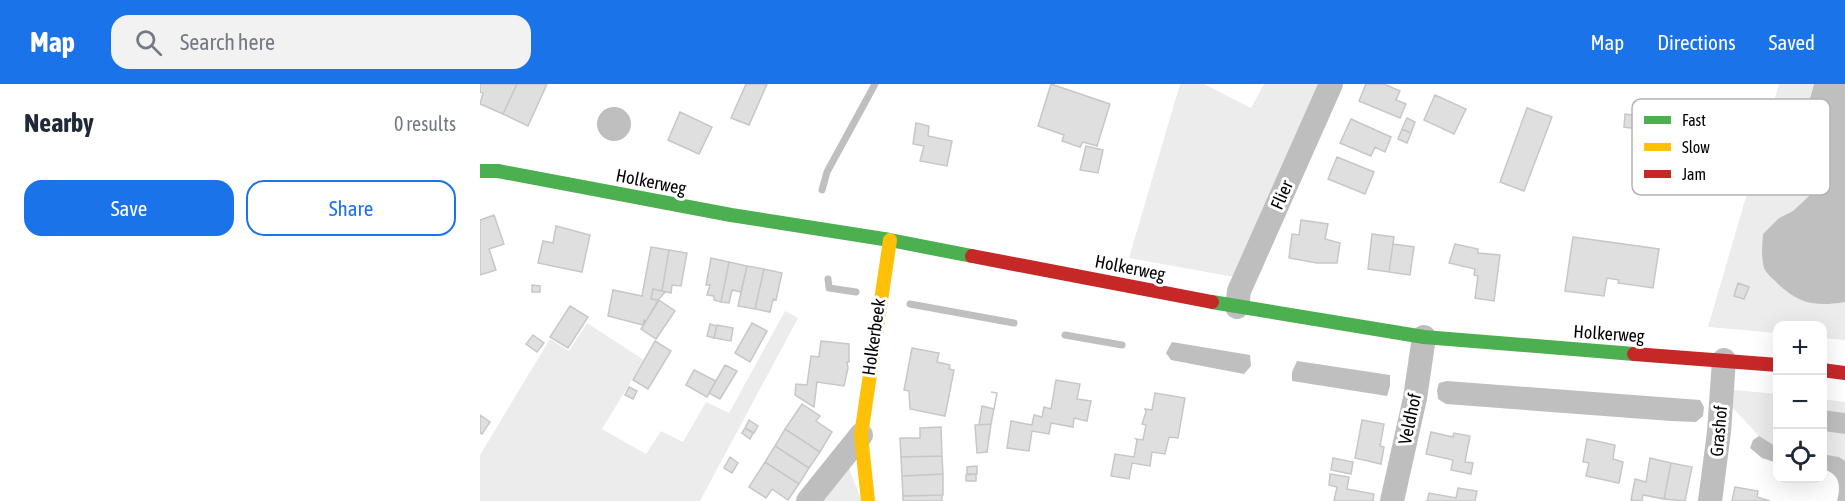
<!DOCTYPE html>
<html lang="en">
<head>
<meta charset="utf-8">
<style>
	:root { --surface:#fff; --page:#f2f2f3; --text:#1f2937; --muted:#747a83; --line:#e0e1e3; --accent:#1a73e8 }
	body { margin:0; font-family:"Asap Condensed",sans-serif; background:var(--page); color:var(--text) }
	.controls { position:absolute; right:18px; bottom:18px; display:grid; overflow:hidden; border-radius:12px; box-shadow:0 6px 24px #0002 }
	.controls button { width:54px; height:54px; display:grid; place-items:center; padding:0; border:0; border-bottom:2px solid var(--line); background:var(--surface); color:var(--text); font:30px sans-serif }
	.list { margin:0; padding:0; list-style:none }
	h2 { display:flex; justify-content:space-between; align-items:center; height:78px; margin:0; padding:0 24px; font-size:26px }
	h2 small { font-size:20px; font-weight:400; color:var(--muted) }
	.actions { display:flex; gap:12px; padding:18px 24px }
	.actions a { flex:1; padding:14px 0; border:2px solid var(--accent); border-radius:18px; text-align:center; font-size:21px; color:var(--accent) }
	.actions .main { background:var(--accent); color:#fff }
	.icon { flex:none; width:33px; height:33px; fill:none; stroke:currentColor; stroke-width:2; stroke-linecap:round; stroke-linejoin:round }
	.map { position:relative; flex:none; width:1365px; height:417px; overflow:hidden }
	header { display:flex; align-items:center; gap:36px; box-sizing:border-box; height:84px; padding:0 30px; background:var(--accent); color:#fff }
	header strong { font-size:28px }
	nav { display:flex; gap:33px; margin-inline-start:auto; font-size:21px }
	.search { width:420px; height:54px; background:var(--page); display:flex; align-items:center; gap:15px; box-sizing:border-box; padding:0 21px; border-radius:18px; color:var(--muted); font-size:22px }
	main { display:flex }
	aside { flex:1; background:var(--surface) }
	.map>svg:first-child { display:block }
	.green { fill:#ececec }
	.water { fill:#bfbfbf }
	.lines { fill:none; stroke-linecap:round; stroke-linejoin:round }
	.stream { stroke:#bfbfbf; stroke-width:7 }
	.building { fill:#dfdfdf; stroke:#c7c7c7; stroke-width:1.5 }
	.street { stroke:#bebebe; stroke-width:24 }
	.fast { stroke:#4caf50; stroke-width:14 }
	.slow { stroke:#ffc107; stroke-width:14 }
	.jam { stroke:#c62828; stroke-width:14 }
	.labels { text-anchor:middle; stroke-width:6; stroke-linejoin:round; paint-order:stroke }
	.street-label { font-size:18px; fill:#000; stroke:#fff }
	.key { fill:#fff; stroke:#b2b2b2; stroke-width:1.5 }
	.key-label { font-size:16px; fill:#000 }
</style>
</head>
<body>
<header>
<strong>Map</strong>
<div class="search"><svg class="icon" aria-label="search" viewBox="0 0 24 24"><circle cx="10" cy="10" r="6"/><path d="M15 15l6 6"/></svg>Search here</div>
<nav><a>Map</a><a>Directions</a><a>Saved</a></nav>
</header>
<main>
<aside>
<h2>Nearby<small>0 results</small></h2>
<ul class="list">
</ul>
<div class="actions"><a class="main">Save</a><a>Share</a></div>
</aside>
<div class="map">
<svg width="1365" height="417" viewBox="0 0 1365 417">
	<rect width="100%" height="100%" fill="#fff"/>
	<path class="green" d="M700,0H724L771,24L784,0H840L754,193L649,174Z
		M1299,0H1334L1323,36L1320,64L1332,95L1329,112L1313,127L1299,134L1283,150C1282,161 1281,173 1284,183C1286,189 1292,194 1296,198C1318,220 1335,223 1365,218V256L1343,254L1342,242H1298L1297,249L1228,243Z
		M305,227L318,234L220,417H0V371L70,255L89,267L107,239L164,276L122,345L166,370L181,347L203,358L226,318L249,329Z
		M1254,306L1297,310V363L1279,352L1250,321V309Z
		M1342,315L1365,318V329L1343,326Z
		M1343,347L1365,350V377L1359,373L1343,370Z
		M369,385L382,417H340Z"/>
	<path class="water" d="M1334,0H1365V218C1335,223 1318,220 1296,198C1292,194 1286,189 1284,184C1281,173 1282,161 1283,150L1299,134L1313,127L1329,112L1332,95L1318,57Z
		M117 40a17 17 0 1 1 34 0a17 17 0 1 1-34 0Z
		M692,258L770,271L771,282L764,290L691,276L686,269Z
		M817,277L910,291V302L907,312L812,297V288Z
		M967,297L1220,316L1224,323L1223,332L1216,338L1191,337L966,320L958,315L957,306L959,299Z
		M1343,326L1365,329V350L1343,347Z
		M1279,352L1297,363V379L1282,374L1270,364L1273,356Z
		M1342,370L1359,373L1365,377V417H1357C1361,401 1360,390 1343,385Z"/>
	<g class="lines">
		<path class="stream" d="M342,106L347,88L395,0
			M348,195L349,204L376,208
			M430,220L534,239
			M585,251L642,261"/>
	</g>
	<path class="building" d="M0,0H37L23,30L0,20L3,9L0,8Z
		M37,0H67L48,42L23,30Z
		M266,0H287L269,41L251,34Z
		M571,0L630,20L617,62L603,58L600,63L582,57L584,51L558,42Z
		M886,0H904L920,7L916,16L926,20L920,34L879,17Z
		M955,11L986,25L974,50L944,36Z
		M1047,24L1072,33L1044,107L1020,98Z
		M200,28L232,43L219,70L188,56Z
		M1145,30L1166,33L1165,46L1144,43Z
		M927,34L935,38L931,49L922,45Z
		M871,35L911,53L905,68L895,63L891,72L860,59Z
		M436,39L449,42L448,52L472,57L467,82L440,77L444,62L433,60Z
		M922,45L931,49L927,59L918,55Z
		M606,62L623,66L618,89L600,86Z
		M857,73L894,88L885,110L848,95Z
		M14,131L24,160L9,165L16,186L0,191V136Z
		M821,136L848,140L845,155L860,159L857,179H837L809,174L812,150L819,151Z
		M76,142L110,151L102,188L58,179L63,157L73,159Z
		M892,150L914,153L909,188L888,185Z
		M1093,153L1179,165L1173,204L1138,199L1139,196L1127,194L1124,212L1085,207Z
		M913,160L934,163L930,191L909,188Z
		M975,160L998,165V169L1020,171L1014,217L995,214L998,192L994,191L995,185L969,179Z
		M171,163L189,166L182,207L173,205L171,215L178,216L166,237L164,236L163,241L128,232L133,206L162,212Z
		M189,166L207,169L201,202L192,201L191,209L182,207Z
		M231,174L249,178L241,218L234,216V212L227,211L230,201H226Z
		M249,178L267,182L261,208L252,206L249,219L241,218Z
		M267,182L284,185L275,225L258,222Z
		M284,185L302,189L296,216L293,215L290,228L275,225Z
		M1258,199L1269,203L1264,215L1254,212Z
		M52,201L60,202V208H52Z
		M173,205L182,207L185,208L178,216L171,215Z
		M179,216L195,227L176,255L161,245Z
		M90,222L108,233L88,264L70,253Z
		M272,239L287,247L270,278L255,269Z
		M230,240L237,242L234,254L227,252Z
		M237,241L253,244L251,257L234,254Z
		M53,251L64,259L57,268L46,260Z
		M175,257L191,267L168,305L153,296Z
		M341,257L369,260V278H367L368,284L364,302L337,298L334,323L315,311L316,300L327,301L331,272L339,273Z
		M432,264L459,269L457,278L470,281L469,285L474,286L465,332L430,325L429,307L424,306Z
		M245,281L257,287L240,315L229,309Z
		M214,286L236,297L227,313L206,301Z
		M576,296L600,300L597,315L611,317L607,337L594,334L593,343L571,339L569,350L552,347L549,367L527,364L531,337L552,341L554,331L562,333L564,323L571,325Z
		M149,303L157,307L153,315L145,311Z
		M511,308L517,309L511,340L499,341L502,322L514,325L517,309Z
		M675,309L705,314L698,354L689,353L685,370L672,368L670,382L652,379L649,395L631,392L635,370L654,373L657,356L656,355L663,356L666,341L662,340L666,328L665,325L672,326Z
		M322,320L340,332L336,337L352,348L340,368L305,345Z
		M0,331L10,338L2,350L0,349Z
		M269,336L278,342L274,349L265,344Z
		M882,336L904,340L900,362L904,363L901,380L875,374Z
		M511,340L507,368L497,369L495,341Z
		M461,343L462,372L421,373L420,354H440V344Z
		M265,344L273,349L270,355L262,349Z
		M305,345L340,368L329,384L295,362Z
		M951,348L973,353L974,349L990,352L985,378L993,379L991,390L971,386L973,376L946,370Z
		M1107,355L1135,361L1133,375L1143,378L1139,399L1106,392L1109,379L1103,378Z
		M295,362L329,384L319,400L285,378Z
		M462,372L463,390L422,392L421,373Z
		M250,373L258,379L252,389L244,384Z
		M853,374L873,378L871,390L851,386Z
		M1170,374L1191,379L1184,415L1163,411L1162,417L1151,416L1155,395L1166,398Z
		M285,378L319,400L308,416L292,405L286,414L269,403Z
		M1191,379L1212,383L1205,417L1184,415Z
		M497,382V390H487V383Z
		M463,390V411L423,412L422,392Z
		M496,390V397H486V391Z
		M850,390L869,393L867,405L894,410L893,417H854L857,403L849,401Z
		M1255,403L1278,407L1277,413L1290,417H1252Z
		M978,404L997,407L995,417H947L949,409L976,414Z
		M462,411V417H423V412Z"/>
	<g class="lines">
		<path class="street" d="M757,223L759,207L851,0
			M328,417L381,351
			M912,417L935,314L944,253
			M1230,417L1239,348L1244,276"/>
		<path class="fast" d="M0,87H18L251,131L410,156L492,172
			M732,218L944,253L1154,270"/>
		<path class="slow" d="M388,417L381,351L410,156"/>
		<path class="jam" d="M492,172L732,218
			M1154,270L1298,281
			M1342,286L1365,289"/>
	</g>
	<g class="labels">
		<g class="street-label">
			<text transform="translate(171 98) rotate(11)" y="6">Holkerweg</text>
			<text transform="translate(802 111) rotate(-66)" y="6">Flier</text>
			<text transform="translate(650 184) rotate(11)" y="6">Holkerweg</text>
			<text transform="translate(1129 250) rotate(4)" y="6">Holkerweg</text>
			<text transform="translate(394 253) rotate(-82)" y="6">Holkerbeek</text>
			<text transform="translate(930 335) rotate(-78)" y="6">Veldhof</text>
			<text transform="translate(1239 347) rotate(-85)" y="6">Grashof</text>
		</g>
	</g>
	<rect x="1152" y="15" width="198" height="96" rx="9" class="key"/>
	<rect x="1164" y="32" width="27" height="8" fill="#4caf50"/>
	<rect x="1164" y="59" width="27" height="8" fill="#ffc107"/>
	<rect x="1164" y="86" width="27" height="8" fill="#c62828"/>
	<g class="key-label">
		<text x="1202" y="42">Fast</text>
		<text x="1202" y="69">Slow</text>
		<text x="1202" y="96">Jam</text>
	</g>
</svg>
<div class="controls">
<button>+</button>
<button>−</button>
<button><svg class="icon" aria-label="locate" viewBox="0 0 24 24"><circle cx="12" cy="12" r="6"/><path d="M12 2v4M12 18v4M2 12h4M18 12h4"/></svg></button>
</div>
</div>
</main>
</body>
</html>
